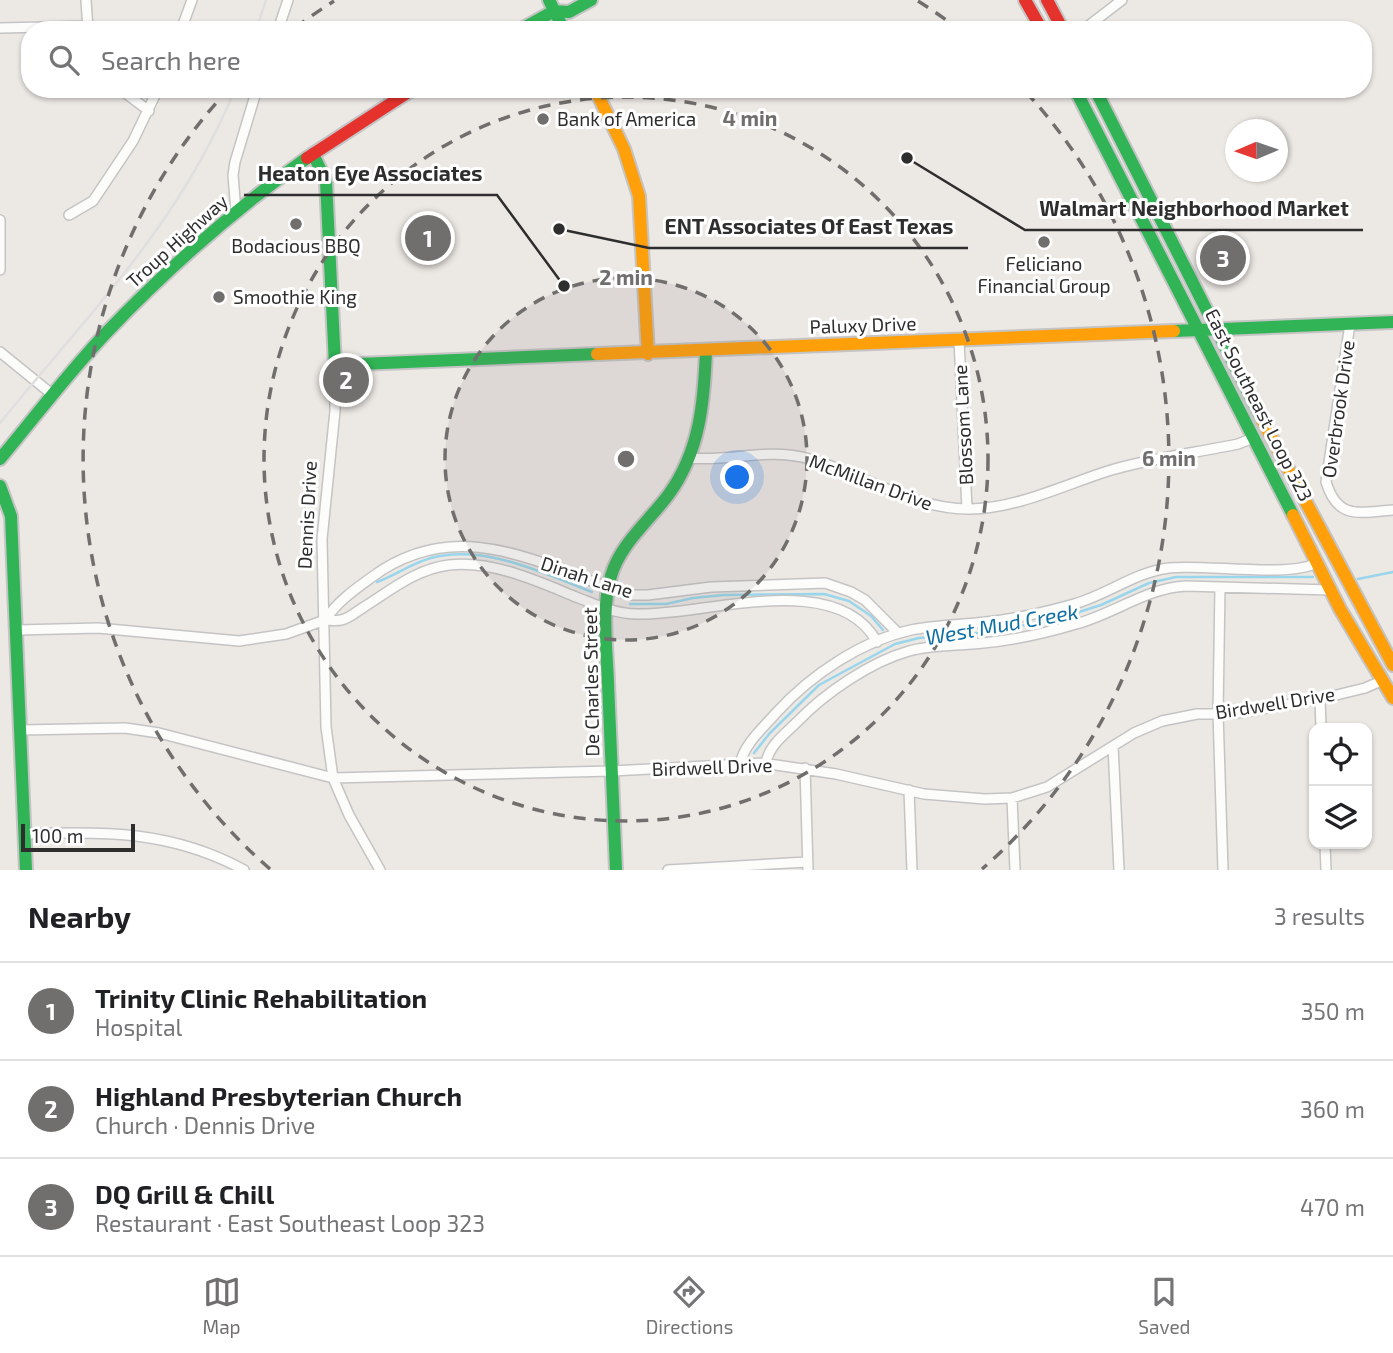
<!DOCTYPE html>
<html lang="en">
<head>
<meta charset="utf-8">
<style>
	:root { --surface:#fff; --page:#f6f6f6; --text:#202124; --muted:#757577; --line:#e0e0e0; --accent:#706f6e }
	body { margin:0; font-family:"Exo 2",sans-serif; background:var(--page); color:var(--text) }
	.controls { position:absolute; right:21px; bottom:21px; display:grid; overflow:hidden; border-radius:14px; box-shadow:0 2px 5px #0004 }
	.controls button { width:63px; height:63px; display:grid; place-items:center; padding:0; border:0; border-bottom:2px solid var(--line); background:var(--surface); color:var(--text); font:35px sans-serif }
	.compass { position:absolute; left:1225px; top:119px; width:63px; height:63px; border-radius:50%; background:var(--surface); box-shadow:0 2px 5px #0004; rotate:268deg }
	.scale { position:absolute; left:21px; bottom:18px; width:114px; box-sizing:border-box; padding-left:7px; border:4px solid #2e2e2e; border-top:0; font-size:19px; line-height:24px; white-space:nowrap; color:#2e2e2e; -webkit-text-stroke:5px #fff; paint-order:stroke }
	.you { position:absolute; left:738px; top:478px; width:24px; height:24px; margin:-18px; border:5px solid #fff; border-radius:50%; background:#1a73e8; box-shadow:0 0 0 10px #1a73e833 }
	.badge { display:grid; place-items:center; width:46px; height:46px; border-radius:50%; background:var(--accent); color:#fff; font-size:23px; font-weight:700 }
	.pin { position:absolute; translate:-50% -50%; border:4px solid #fff; box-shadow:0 2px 7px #0006 }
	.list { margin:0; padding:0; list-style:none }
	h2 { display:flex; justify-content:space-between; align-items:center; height:91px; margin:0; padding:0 28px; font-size:30px }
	h2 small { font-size:23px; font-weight:400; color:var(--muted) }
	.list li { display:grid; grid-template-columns:46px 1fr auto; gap:21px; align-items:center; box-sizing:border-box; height:98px; padding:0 28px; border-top:2px solid var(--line) }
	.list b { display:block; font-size:26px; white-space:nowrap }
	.list p { margin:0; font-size:23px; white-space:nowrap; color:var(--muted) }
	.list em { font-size:23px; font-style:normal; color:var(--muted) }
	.icon { flex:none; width:38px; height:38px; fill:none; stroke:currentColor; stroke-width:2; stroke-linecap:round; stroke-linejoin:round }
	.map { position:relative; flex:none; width:1393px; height:870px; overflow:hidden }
	.search { position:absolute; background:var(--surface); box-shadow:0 2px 5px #0004; left:21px; right:21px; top:21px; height:77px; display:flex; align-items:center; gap:18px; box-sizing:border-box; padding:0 24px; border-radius:28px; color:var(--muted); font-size:26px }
	.sheet { height:385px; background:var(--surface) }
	nav { display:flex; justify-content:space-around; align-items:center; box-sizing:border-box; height:98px; border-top:2px solid var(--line); background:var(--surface); font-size:19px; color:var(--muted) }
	nav a { display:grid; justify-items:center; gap:4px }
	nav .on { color:var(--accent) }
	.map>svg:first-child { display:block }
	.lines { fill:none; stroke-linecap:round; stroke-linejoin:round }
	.stream { stroke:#99d6ec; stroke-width:2.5 }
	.street-casing { stroke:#c5c4c5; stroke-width:12 }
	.fast-casing { stroke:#c5c4c5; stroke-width:16 }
	.slow-casing { stroke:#c5c4c5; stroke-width:16 }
	.jam-casing { stroke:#c5c4c5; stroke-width:16 }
	.street { stroke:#fcfcfb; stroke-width:9 }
	.fast { stroke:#30b455; stroke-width:12 }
	.slow { stroke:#ff9f0a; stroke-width:12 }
	.jam { stroke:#e5322d; stroke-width:12 }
	.rail { stroke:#dfdfe1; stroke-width:2.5 }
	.ring { fill:none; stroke:#706f6e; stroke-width:3.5; stroke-dasharray:12 9 }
	.poi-dot { fill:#706f6e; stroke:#fff; stroke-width:2.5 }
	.labels { text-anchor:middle; stroke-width:6; stroke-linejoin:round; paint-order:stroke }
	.poi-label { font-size:19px; fill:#2e2e2e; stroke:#fff; text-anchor:start }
	.street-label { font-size:19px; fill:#2e2e2e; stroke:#fff }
	.water-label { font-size:21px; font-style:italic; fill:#0d6fa3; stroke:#fff }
	.centre { fill:#706f6e; stroke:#fff; stroke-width:3.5 }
	.ring-label { font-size:21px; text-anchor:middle; font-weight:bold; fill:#706f6e; stroke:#fff; stroke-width:6; stroke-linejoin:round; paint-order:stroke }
	.leader { fill:none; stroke:#2e2e2e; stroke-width:2.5 }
	.callout-dot { fill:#2e2e2e; stroke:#fff; stroke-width:2.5 }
	.callout-label { font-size:21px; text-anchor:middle; font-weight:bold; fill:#2e2e2e; stroke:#fff; stroke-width:6; stroke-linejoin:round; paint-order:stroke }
</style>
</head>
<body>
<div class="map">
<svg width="1393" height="870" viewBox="0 0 1393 870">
	<rect width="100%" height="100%" fill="#ece8e4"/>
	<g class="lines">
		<path class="stream" d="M1358,579L1393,572
			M377,582C396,575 412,563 431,558C485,544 543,573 592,592
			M630,604H666L693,598L724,595L824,594L849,601L871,616L883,630
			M754,753L770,733L819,685L895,644L919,638L991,632L1063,617L1101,605L1149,583L1176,577H1313"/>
		<defs>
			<path id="street" d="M86,0L88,30
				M0,28L87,26
				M181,30L192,0
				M278,30L288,0
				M1083,30L1122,0
				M120,89L149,111
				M236,212L233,175L235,162L257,89
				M69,215L93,201L133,141L158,89
				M0,220V270
				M1350,324L1326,482C1338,521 1360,512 1393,510
				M959,340L967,509
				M0,352L53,395
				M335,365V411L322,539L326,727L333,778L349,815L380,870
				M689,458C732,462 766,447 810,459C864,474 913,510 971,509C1018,508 1064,485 1108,471C1150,458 1195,453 1238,444L1253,438
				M1220,587L1218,713L1223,870
				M17,630L98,628L239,641L286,634L325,620
				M877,642C837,568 704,616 637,614C615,614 597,605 576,597C537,581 492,560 449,565C416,569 391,590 364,607C357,611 349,619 341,620C336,621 330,620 325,620C338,601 354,590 372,577C459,513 541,565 629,595H648L711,587L825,583L851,592L865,600L898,633
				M1320,699L1321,728
				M21,730L125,728L159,733L333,778L612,771L763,763L836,774L924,794L985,799L1012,798L1047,787L1134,733L1162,721L1197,714H1232L1320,699L1365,688L1381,681
				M1113,746L1119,870
				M766,763C769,745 785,734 797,722C825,693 870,662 909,651C933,644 958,646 983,643C1014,640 1046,633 1076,624C1114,614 1146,588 1186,586L1330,590
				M740,764C744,744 764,727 777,712C811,675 861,641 911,630C936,625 961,625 986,622C1015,619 1046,612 1074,604C1107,595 1135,572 1169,568C1207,564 1287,578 1317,563
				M805,768L808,870
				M909,790L912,870
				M1012,798L1015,870
				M26,834C105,831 173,831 244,870
				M1325,844L1326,870
				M668,870L807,862"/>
			<path id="fast" d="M549,0L564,30
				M520,30L554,11L569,12L591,0
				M1075,89L1293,515
				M1095,89L1262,420
				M313,154L326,181L335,365L597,354
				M1174,331L1393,322
				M0,459C35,417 69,372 107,332C168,268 235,209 307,158
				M0,486L11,516L26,870
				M616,870C613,808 611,745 608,683C607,649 601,610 611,576C620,544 650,520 669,494C700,451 704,402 706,351"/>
			<path id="slow" d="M595,89L624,149L639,196L648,354
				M597,354L1174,331
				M1262,420L1393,665
				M1293,515L1340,609L1393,698"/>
			<path id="jam" d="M1025,0L1042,30
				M1047,0L1063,30
				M307,158L413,89"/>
		</defs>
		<use href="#street" class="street-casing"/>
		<use href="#fast" class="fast-casing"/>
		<use href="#slow" class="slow-casing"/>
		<use href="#jam" class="jam-casing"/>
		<use href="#street" class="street"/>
		<use href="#fast" class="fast"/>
		<use href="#slow" class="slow"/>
		<use href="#jam" class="jam"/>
		<path class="rail" d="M256,30L266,0
			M0,423C89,313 180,224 235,89"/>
	</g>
	<circle cx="626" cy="459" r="181" fill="#706f6e" fill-opacity=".12"/>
	<g class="ring">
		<circle cx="626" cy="459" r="181"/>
		<circle cx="626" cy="459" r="362"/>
		<path d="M270 869A543 543 0 0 1 226 92M295 28A543 543 0 0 1 334 1M918 1A543 543 0 0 1 957 28M1026 92A543 543 0 0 1 982 869"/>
	</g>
	<g class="poi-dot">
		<circle cx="543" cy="119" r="7"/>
		<circle cx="296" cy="224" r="7"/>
		<circle cx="1044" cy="242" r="7"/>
		<circle cx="219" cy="297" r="7"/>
	</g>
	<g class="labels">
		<g class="poi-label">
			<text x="557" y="126">Bank of America</text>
			<text x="296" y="253" text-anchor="middle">Bodacious BBQ</text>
			<text x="1044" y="271" text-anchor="middle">Feliciano<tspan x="1044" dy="22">Financial Group</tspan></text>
			<text x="233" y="304">Smoothie King</text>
		</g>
		<g class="street-label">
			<text transform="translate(177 241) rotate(-42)" y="7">Troup Highway</text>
			<text transform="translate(863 325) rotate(-2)" y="7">Paluxy Drive</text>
			<text transform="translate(1259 405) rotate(63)" y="7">East Southeast Loop 323</text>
			<text transform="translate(1338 409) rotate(-82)" y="7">Overbrook Drive</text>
			<text transform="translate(963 425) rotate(-93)" y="7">Blossom Lane</text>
			<text transform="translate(871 482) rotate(20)" y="7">McMillan Drive</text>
			<text transform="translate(307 515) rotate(-87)" y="7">Dennis Drive</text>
			<text transform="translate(587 577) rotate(18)" y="7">Dinah Lane</text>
			<text transform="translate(591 682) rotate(-91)" y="7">De Charles Street</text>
			<text transform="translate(1275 703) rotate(-9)" y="7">Birdwell Drive</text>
			<text transform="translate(712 767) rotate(-2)" y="7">Birdwell Drive</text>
		</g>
		<g class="water-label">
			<text transform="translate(1002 625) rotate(-10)" y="7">West Mud Creek</text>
		</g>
	</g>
	<circle cx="626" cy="459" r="10" class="centre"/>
	<g class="ring-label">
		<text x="750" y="126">4 min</text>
		<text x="626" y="285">2 min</text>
		<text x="1169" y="466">6 min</text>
	</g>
	<path class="leader" d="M564 286L497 195H244M907 158L1025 230H1363M559 229L649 248H968"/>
	<g class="callout-dot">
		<circle cx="564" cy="286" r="7"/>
		<circle cx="907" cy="158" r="7"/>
		<circle cx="559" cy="229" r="7"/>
	</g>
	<g class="callout-label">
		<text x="370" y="181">Heaton Eye Associates</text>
		<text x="1194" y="216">Walmart Neighborhood Market</text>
		<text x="809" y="234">ENT Associates Of East Texas</text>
	</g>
</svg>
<div class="controls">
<button><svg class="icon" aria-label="locate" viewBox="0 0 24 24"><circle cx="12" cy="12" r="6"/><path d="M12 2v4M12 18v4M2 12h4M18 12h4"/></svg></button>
<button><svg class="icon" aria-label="layers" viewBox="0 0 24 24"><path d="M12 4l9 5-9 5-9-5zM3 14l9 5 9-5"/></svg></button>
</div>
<svg class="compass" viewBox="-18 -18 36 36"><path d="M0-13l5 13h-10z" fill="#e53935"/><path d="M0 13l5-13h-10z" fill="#757577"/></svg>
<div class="scale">100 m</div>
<div class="you"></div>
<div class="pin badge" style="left:428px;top:238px">1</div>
<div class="pin badge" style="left:346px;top:380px">2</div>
<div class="pin badge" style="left:1223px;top:258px">3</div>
<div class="search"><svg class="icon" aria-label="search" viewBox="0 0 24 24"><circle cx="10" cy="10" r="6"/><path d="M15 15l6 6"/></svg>Search here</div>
</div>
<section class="sheet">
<h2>Nearby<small>3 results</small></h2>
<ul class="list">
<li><span class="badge">1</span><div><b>Trinity Clinic Rehabilitation</b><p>Hospital</p></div><em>350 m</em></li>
<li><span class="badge">2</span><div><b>Highland Presbyterian Church</b><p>Church · Dennis Drive</p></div><em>360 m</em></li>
<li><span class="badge">3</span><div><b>DQ Grill &amp; Chill</b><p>Restaurant · East Southeast Loop 323</p></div><em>470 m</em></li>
</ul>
</section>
<nav>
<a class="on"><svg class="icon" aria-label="map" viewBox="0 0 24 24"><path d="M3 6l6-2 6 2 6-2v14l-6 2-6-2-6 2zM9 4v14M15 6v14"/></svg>Map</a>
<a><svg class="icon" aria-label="directions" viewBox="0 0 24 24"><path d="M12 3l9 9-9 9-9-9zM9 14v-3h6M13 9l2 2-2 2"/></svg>Directions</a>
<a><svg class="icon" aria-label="saved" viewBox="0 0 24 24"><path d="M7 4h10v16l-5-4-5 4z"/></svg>Saved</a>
</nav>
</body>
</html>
